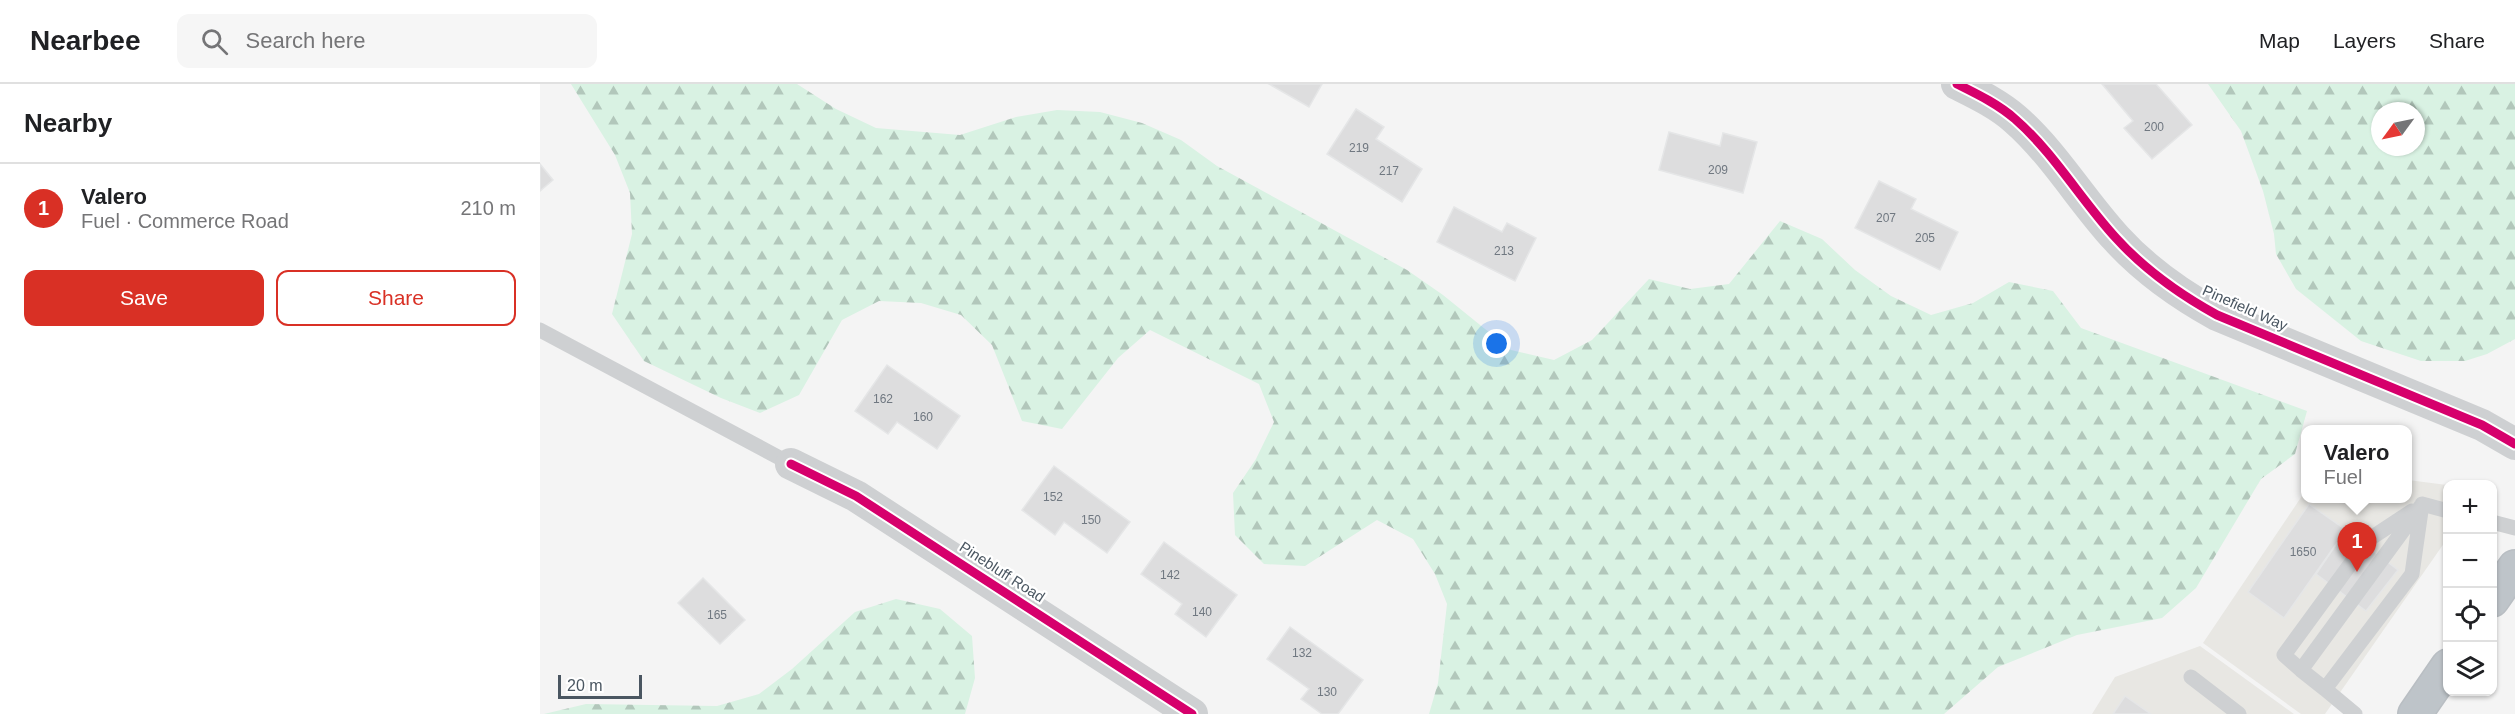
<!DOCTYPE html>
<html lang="en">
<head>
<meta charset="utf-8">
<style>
	:root { --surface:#fff; --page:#f6f6f6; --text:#202124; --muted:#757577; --line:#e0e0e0; --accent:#d93025 }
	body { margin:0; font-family:Helvetica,sans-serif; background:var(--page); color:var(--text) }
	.controls { position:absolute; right:18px; bottom:18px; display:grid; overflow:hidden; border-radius:12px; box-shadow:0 2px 4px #0004 }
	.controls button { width:54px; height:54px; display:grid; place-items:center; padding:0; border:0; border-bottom:2px solid var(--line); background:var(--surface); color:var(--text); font:30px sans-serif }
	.compass { position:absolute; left:1831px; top:18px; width:54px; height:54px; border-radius:50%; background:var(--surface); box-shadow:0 2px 4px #0004; rotate:237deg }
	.scale { position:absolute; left:18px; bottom:15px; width:84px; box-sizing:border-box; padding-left:6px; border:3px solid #4a5661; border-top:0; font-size:16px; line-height:21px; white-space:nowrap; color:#4a5661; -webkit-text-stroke:4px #fff; paint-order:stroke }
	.you { position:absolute; left:957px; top:260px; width:21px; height:21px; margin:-15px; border:4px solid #fff; border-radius:50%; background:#1a73e8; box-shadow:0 0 0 9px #1a73e833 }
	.badge { display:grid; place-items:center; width:39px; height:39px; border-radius:50%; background:var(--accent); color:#fff; font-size:20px; font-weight:700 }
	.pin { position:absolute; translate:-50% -50px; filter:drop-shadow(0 2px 3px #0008) }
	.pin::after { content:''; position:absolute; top:32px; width:21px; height:18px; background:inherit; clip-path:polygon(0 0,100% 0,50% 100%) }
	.popup { position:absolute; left:1761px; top:341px; width:111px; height:78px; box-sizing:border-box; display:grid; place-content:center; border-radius:12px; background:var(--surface); filter:drop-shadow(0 2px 4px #0005); font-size:20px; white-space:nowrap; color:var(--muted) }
	.popup b { font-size:22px; color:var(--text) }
	.popup::after { content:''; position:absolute; left:50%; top:100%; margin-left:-12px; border:12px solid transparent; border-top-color:var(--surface) }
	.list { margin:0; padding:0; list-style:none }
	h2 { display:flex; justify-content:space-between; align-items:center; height:78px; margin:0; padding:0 24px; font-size:26px }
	h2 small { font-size:20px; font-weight:400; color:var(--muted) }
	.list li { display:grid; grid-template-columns:39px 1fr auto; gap:18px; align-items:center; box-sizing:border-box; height:90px; padding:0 24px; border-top:2px solid var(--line) }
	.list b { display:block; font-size:22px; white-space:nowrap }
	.list p { margin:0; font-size:20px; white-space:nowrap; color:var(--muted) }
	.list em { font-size:20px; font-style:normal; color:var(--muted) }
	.actions { display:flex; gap:12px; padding:18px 24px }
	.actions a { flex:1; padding:14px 0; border:2px solid var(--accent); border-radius:12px; text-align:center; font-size:21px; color:var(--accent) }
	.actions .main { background:var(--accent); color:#fff }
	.icon { flex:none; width:33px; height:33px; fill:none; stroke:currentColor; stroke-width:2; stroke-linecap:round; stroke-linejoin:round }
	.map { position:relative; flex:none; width:1975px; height:630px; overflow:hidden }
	header { display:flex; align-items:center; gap:36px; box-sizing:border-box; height:84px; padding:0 30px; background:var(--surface); border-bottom:2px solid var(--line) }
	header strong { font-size:28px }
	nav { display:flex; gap:33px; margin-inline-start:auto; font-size:21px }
	.search { width:420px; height:54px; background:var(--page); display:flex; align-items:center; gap:15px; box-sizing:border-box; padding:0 21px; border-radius:12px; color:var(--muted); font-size:22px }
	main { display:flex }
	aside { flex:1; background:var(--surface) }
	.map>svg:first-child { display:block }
	.commercial { fill:#e8e7e3 }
	.forest { fill:url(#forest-firs); fill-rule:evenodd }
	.building { fill:#ddddde; stroke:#e5e6e7; stroke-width:1.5 }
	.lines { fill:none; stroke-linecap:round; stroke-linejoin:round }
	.highway-casing { stroke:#b9bec3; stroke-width:36 }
	.lane { stroke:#ced0d2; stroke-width:15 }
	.street { stroke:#ced0d2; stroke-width:32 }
	.highway { stroke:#bec4c9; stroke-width:33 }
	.cycleway-casing { stroke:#fff; stroke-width:13 }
	.cycleway { stroke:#d6006c; stroke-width:9 }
	.labels { text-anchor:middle; stroke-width:4.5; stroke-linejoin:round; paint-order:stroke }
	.number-label { font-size:12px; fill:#707881 }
	.street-label { font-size:15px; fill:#4a5661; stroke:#fff }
</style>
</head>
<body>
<header>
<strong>Nearbee</strong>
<div class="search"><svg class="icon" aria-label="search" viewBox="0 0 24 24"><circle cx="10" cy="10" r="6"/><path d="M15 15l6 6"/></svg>Search here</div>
<nav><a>Map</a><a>Layers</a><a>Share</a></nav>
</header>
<main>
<aside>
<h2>Nearby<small></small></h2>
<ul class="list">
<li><span class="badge">1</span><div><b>Valero</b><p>Fuel · Commerce Road</p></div><em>210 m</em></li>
</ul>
<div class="actions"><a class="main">Save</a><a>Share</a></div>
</aside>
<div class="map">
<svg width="1975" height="630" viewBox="0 0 1975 630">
	<defs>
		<pattern id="forest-firs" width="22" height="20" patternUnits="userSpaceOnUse" patternTransform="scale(1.5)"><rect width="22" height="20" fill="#d9f2e3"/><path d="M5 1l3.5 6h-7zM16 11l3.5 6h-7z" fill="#b2c7bb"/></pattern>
	</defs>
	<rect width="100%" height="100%" fill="#f4f4f4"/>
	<path class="commercial" d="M1868,396L1907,401V455L1785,630H1761L1663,559L1766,406V414H1868Z
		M1660,562L1754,630H1552L1575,593Z"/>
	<path class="forest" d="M31,0H257L296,25L336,44L420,51L476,33L517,26L560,28L602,39L641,56L677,82L867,186L903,211L971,266L1014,276L1052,256L1109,195L1150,205L1189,200L1240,137L1282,155L1315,186L1351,212L1391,231L1433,219L1469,198L1513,207L1541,244L1767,327L1755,370L1721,395L1656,504L1622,534L1537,551L1458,583L1404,630H889L898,599L907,520L895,490L873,455L837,436L765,482L724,480L695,451L693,409L716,375L734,338L719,300L610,246L578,274L522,345L482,337L452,261L421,231L381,219L339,217L302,236L259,311L220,329L181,314L104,277L72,230L92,150L90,109L75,71Z
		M1668,0H1975V255L1947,270L1925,277H1881L1821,257L1756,205L1736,170L1734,150L1723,107L1701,47ZM1840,27H1876V63H1840Z
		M356,515L400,525L432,552L435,594L425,630H4L46,620L177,622L219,610L252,585L315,528Z"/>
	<path class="building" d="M729,0H782L769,23Z
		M1562,0H1616L1652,41L1612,75L1584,44L1593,37Z
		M816,25L844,43L836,55L882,85L862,118L787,70Z
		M1129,48L1180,62L1183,49L1217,58L1203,109L1119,86Z
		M0,80L13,96L0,107Z
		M1339,97L1376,115L1371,125L1418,148L1400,186L1315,144Z
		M914,123L962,148L967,139L996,154L975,197L897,158Z
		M347,281L420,332L397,365L357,338L348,350L315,327Z
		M514,382L590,438L567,469L524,438L515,451L482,426Z
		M1769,420L1806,446L1744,534L1708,508Z
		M1806,446L1858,486L1826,527L1776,490Z
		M624,458L697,511L666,553L635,530L642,520L601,490Z
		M163,494L205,536L180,560L138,519Z
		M750,543L823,596L798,630H782L761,615L769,605L727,575Z
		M1585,612L1611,630H1573Z"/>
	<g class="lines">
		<defs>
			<path id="highway" d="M1952,516L1975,483
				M1875,630L1908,582"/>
		</defs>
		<use href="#highway" class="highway-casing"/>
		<path class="lane" d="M0,246L251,380
			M1952,438L1975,444
			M1761,586L1744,571L1828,456L1872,427
			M1651,593L1699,630
			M1785,605L1761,586L1881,422
			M1815,630L1785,605L1872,490L1882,420L1908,427"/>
		<path class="street" d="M1417,0C1437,10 1458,20 1475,35C1514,69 1541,116 1576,154C1605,186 1639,210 1677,231L1942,341L1975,360
			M251,380L316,412L652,630"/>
		<use href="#highway" class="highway"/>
		<defs>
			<path id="cycleway" d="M1417,0C1437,10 1458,20 1475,35C1514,69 1541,116 1576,154C1605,186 1639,210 1677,231L1942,341L1975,360
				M251,380L316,412L652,630"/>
		</defs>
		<use href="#cycleway" class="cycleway-casing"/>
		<use href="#cycleway" class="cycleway"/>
	</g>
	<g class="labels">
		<g class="number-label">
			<text x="1614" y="47">200</text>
			<text x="819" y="68">219</text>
			<text x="1178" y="90">209</text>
			<text x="849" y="91">217</text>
			<text x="1346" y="138">207</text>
			<text x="1385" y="158">205</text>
			<text x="964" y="171">213</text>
			<text x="343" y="319">162</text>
			<text x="383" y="337">160</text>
			<text x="513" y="417">152</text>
			<text x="551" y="440">150</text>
			<text x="1763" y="472">1650</text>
			<text x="630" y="495">142</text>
			<text x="662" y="532">140</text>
			<text x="177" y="535">165</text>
			<text x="762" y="573">132</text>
			<text x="787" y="612">130</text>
		</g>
		<g class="street-label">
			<text transform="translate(1705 224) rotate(24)" y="5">Pinefield Way</text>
			<text transform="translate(462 488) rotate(33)" y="5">Pinebluff Road</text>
		</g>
	</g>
</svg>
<div class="controls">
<button>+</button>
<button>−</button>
<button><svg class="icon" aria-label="locate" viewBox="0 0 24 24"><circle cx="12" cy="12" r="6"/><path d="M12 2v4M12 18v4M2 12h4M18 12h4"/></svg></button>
<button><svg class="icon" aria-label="layers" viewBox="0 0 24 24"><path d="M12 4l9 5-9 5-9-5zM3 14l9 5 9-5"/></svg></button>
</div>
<svg class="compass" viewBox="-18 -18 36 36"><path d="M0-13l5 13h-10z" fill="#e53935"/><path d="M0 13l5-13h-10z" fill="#757577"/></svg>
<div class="scale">20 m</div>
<div class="you"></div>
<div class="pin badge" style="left:1817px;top:488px">1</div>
<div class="popup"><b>Valero</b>Fuel</div>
</div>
</main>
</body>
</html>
